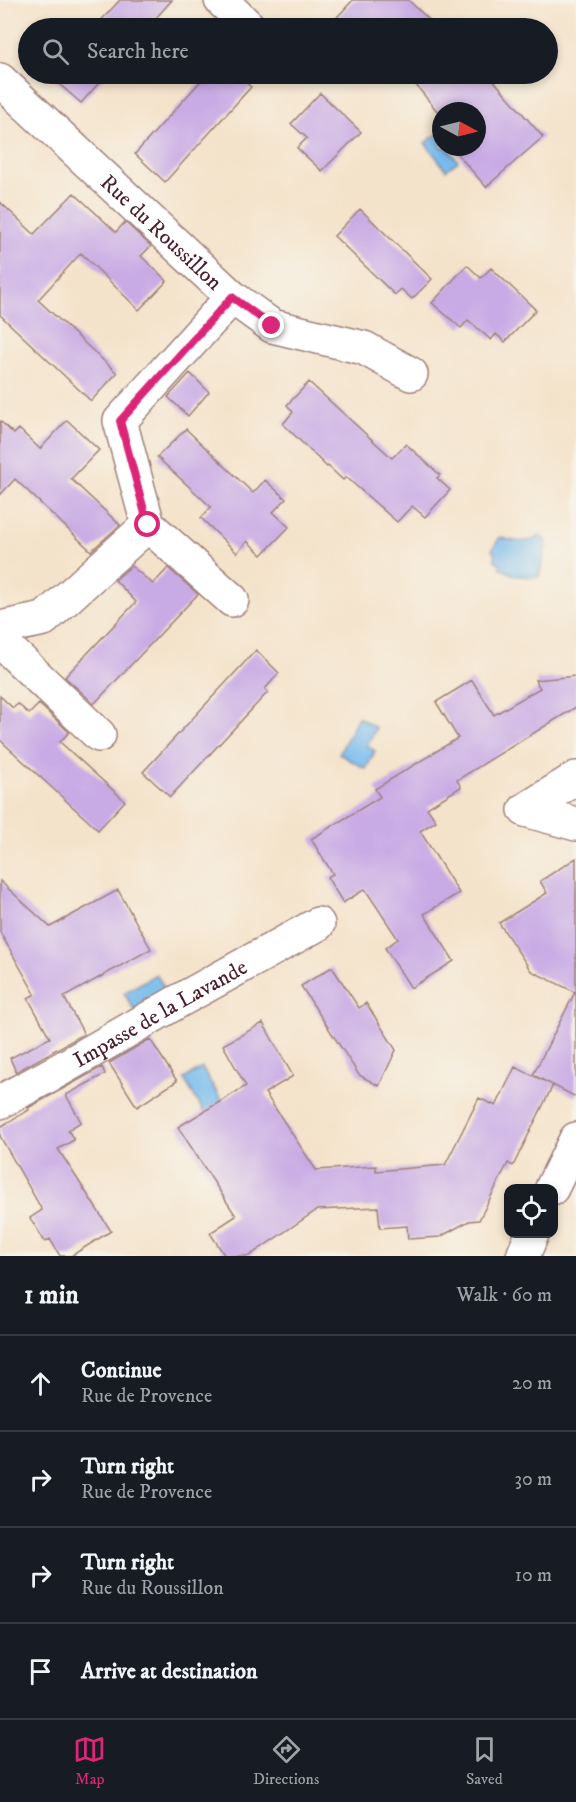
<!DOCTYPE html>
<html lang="en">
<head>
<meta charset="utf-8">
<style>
	:root { --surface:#171b24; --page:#242831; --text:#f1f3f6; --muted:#9ea1a6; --line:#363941; --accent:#db2777 }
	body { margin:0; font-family:"IM FELL DW Pica",serif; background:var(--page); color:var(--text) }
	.controls { position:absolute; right:18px; bottom:18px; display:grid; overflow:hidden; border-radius:12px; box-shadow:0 3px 9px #0003 }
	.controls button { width:54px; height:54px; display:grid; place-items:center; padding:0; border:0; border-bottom:2px solid var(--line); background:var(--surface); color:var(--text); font:30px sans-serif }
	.compass { position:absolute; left:432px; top:102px; width:54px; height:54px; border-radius:50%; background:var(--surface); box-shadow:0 3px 9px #0003; rotate:97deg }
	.stop { position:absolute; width:18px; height:18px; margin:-14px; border:4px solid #db2777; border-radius:50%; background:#fff }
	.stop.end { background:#db2777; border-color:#fff; box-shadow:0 2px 6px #0008 }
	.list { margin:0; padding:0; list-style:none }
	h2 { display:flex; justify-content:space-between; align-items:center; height:78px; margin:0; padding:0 24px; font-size:26px }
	h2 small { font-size:20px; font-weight:400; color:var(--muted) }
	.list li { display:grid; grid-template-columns:39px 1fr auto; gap:18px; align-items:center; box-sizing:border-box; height:96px; padding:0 24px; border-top:2px solid var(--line) }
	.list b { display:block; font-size:22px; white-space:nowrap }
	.list p { margin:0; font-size:20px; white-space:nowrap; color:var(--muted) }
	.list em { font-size:20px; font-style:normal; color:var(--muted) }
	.icon { flex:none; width:33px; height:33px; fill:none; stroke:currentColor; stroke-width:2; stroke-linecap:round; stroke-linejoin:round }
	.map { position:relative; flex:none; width:576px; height:1256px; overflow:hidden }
	.search { position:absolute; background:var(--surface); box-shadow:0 3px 9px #0003; left:18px; right:18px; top:18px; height:66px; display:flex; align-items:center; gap:15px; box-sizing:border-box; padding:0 21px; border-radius:33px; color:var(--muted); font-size:22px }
	.sheet { height:462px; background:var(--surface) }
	nav { display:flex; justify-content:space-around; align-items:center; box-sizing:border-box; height:84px; border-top:2px solid var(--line); background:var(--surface); font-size:16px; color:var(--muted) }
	nav a { display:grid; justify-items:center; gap:3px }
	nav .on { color:var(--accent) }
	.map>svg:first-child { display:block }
	.water { fill:#77bbed; stroke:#606d8c; stroke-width:1.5 }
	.building { fill:#c8aae5 }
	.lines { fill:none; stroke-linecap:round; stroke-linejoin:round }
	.minor-casing { stroke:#9f817b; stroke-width:36 }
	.minor { stroke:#fff; stroke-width:33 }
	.route { stroke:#db2777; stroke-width:8 }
	.labels { text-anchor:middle; stroke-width:5; stroke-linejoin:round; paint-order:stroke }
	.street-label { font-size:22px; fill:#4a1f2b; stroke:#f7f3e8 }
</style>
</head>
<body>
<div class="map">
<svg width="576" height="1256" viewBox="0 0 576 1256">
	<rect width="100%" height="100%" fill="#f7f3e8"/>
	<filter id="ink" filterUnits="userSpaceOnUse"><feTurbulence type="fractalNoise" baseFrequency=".0167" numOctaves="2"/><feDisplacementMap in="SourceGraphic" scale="12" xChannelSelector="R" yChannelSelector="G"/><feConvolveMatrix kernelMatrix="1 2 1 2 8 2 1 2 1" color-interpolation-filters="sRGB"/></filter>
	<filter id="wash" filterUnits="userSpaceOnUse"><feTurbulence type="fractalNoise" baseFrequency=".008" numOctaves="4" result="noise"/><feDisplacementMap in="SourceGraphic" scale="24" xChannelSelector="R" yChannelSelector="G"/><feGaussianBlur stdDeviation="1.35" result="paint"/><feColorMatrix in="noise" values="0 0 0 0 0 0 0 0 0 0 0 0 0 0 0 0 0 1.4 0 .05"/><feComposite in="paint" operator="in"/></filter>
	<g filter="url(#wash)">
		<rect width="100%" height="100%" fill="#f4e3cb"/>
		<path class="water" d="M441,131V147H447L458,161L446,170L425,143Z
			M540,536L547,542L539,577L517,576L500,568L501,564L495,561V554L492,550L500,537C512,542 529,544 540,536Z
			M358,717L376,728L367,746L375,751L366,769L339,754Z
			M156,974L167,992L134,1010L124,993Z
			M202,1068L228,1111L210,1122L184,1079Z"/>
		<g id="blocks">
			<path class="building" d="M120,0H172L147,28H94Z
				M353,0H408L438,28H327Z
				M52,74H107L81,103L50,76Z
				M207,74H236L251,87L165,182L135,154Z
				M407,74H488L543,137L486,187L454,150L457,147H477V111H441V116Z
				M320,93L361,132L322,171L297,148L307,138L291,124Z
				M74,193L116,232L125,222L151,246L141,256L167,281L139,310L81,253L38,300L117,373L91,401L0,315V202L34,234Z
				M360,209L432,279L412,299L401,289L395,295L334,236Z
				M467,265L481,278L491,268L536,310L505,342L496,334L491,340L468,320L461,328L432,303Z
				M190,373L209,392L188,416L168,397Z
				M309,382L392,458L406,444L440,475L437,478L450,490L425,517L412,506L397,522L346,477L343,480L328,466L327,467L283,424L293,412L287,405Z
				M67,420L99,450L71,479L120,525L91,551L15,479L0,495V421L14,434L19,429L40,449Z
				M186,429L253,493L265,480L286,499L273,512L289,527L262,555L247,541L237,553L201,518L211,507L157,457Z
				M131,566L153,584L168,568L198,594L94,704L65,677L136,602L115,580Z
				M256,650L279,673L265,689L268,692L170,797L143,772Z
				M576,676V707L457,780L461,787L427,808L436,821L420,831L459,893L424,914L454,961L411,988L385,948L398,939L365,889L343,903L327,877L333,874L311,839L380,797L375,789L458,738L436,702L472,680L494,715L540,688L535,680Z
				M0,696L13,708L18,704L29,714L39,704L69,732L60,742L125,801L98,830L0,740Z
				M576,858V1097L533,1075L575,992L531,971L499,923L547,893L540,881Z
				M0,881L50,927L118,890L151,949L64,997L84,1034L16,1072L10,1058L50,1038L28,998L35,994L0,932Z
				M332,967L359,1008L366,1003L396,1050L379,1086L359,1075L301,986Z
				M263,1023L293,1076L265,1093L316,1170L376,1166V1171L445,1165L479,1098L496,1106L515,1067L553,1085L513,1166L508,1163L479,1220L469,1221L440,1237L408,1239L407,1226L380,1228L378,1207L317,1210L249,1256H225L210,1233L236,1216L178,1127L246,1086L223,1045Z
				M150,1039L177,1081L137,1107L109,1063Z
				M102,1067L105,1074L66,1095L81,1122L68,1130L74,1140L58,1149L111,1231L71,1256H60L50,1239L45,1242L30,1218L42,1210L0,1136V1127L29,1110L28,1108Z"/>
		</g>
	</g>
	<g filter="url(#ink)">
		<use href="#blocks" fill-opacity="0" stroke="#9f817b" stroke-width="1.5"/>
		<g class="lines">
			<defs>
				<g id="minor">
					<path d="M221,0L250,28"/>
					<path id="s1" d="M0,80L232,297L272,326L364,348L411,374"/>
					<path d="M148,525L232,600"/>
					<path d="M0,628L44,619L148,525L120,421L232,297"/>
					<path d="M0,641L99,735"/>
					<path d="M576,778L525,810L576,824"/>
					<path id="s2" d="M0,1102L61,1069L177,1002L318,924"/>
					<path d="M552,1188L576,1139"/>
					<path d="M523,1256L532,1234"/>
				</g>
			</defs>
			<use href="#minor" class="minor-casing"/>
			<use href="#minor" class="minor"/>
		</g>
	</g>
	<g class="lines" filter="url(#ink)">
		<path class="route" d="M148,525L120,421L232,297L272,326"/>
	</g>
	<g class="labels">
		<g class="street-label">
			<text dy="8" stroke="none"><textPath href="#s1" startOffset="222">Rue du Roussillon</textPath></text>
			<text dy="8" stroke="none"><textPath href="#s2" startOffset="183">Impasse de la Lavande</textPath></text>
		</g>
	</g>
</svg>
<div class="controls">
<button><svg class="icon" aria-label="locate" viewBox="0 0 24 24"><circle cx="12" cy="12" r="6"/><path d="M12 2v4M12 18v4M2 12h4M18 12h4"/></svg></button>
</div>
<svg class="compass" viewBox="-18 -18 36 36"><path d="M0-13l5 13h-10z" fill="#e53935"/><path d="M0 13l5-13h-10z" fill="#9ea1a6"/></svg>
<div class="stop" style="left:148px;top:525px"></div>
<div class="stop end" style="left:272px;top:326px"></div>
<div class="search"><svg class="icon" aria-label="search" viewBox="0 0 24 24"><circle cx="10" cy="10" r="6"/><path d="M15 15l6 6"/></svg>Search here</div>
</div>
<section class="sheet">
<h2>1 min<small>Walk · 60 m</small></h2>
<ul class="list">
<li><svg class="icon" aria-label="ahead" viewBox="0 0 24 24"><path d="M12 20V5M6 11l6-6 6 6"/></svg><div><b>Continue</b><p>Rue de Provence</p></div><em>20 m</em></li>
<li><svg class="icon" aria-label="right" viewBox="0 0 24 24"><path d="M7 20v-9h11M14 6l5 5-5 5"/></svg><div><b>Turn right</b><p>Rue de Provence</p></div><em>30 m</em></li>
<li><svg class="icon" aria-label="right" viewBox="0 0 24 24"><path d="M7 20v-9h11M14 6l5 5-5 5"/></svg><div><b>Turn right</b><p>Rue du Roussillon</p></div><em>10 m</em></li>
<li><svg class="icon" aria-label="arrive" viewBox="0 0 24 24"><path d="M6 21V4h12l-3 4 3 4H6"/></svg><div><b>Arrive at destination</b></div></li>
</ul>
</section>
<nav>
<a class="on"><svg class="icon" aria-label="map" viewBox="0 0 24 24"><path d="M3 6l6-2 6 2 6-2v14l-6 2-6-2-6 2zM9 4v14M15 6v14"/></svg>Map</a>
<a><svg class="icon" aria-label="directions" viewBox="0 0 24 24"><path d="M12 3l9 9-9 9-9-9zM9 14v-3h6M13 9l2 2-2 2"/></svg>Directions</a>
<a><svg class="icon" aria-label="saved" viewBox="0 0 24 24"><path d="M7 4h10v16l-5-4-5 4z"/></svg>Saved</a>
</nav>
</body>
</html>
